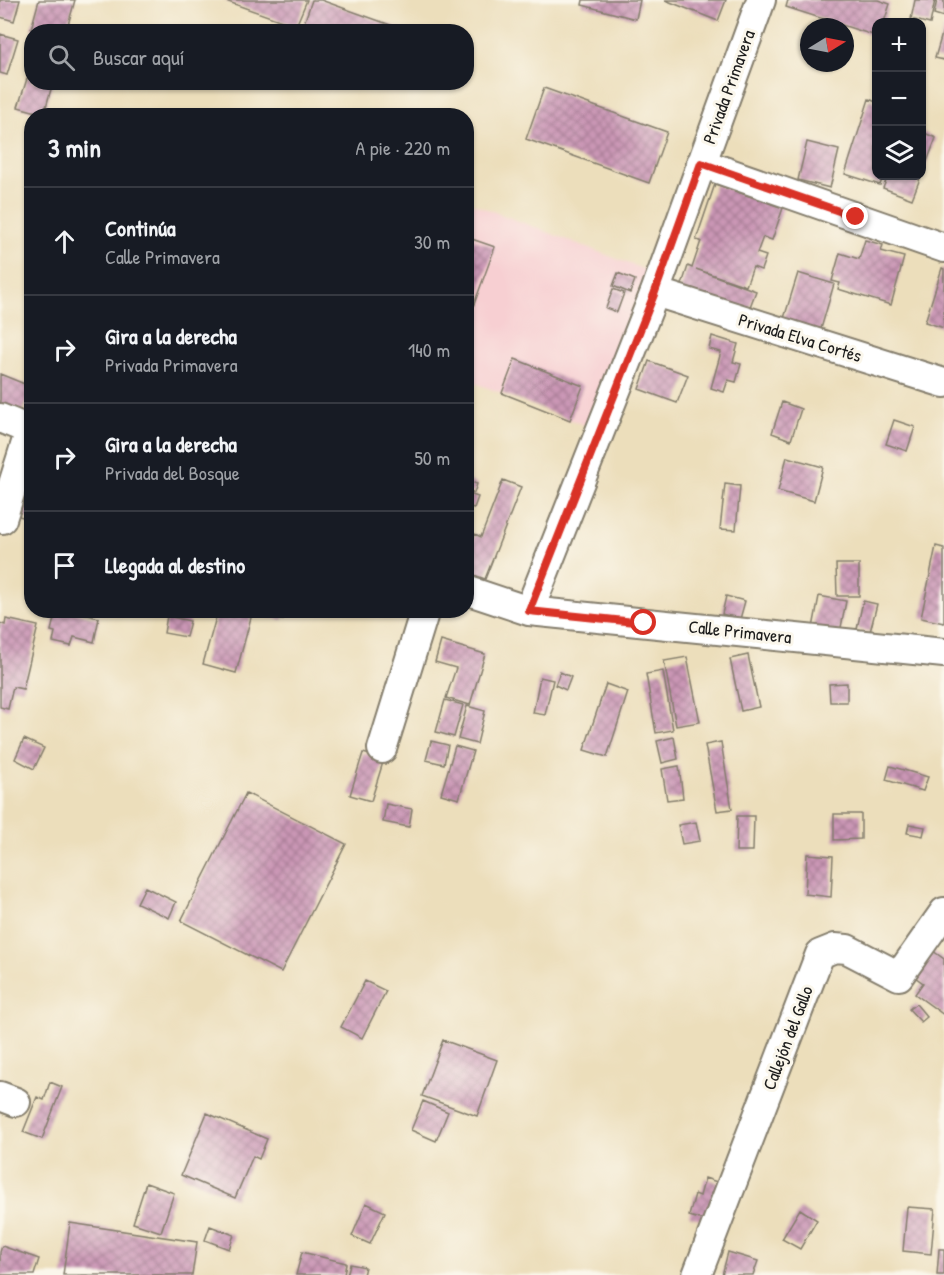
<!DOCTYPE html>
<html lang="es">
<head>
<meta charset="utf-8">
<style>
	:root { --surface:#171b24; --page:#242831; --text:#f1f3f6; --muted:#9ea1a6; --line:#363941 }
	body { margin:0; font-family:"Patrick Hand",sans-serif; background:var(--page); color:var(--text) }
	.controls { position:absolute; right:18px; top:18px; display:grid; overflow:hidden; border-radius:12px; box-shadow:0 2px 4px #0004 }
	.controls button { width:54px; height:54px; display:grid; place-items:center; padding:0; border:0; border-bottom:2px solid var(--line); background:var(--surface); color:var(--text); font:30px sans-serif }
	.compass { position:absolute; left:800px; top:18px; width:54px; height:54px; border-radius:50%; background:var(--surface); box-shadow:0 2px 4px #0004; rotate:80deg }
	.stop { position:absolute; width:18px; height:18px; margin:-14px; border:4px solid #d93025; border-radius:50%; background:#fff }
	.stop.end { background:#d93025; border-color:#fff; box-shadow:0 2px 6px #0008 }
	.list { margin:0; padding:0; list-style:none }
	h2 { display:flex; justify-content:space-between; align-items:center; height:78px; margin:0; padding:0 24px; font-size:26px }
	h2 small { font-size:20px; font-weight:400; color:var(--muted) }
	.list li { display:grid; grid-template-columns:39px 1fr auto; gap:18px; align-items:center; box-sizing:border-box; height:108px; padding:0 24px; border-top:2px solid var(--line) }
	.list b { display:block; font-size:22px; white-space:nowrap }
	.list p { margin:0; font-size:20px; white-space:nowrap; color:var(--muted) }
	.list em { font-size:20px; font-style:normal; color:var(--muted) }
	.icon { flex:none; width:33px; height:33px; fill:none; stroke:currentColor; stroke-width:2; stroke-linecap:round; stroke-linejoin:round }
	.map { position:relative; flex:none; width:944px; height:1275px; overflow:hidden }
	.search { position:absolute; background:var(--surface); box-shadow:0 2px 4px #0004; left:24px; top:24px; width:450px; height:66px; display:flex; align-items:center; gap:15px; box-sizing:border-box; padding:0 21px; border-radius:24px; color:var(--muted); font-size:22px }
	.panel { position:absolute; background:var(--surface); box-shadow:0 2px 4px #0004; left:24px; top:108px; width:450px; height:510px; border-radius:24px }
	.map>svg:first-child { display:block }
	.built { fill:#f7cfd2 }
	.building { fill:url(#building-cross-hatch) }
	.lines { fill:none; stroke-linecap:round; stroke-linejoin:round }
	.street-casing { stroke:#847d6c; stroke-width:32 }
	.street { stroke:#fff; stroke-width:28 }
	.route { stroke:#d93025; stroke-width:8 }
	.labels { text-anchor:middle; stroke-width:6; stroke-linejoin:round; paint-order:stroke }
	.street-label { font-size:18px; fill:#1c1c1c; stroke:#fbf7ec }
</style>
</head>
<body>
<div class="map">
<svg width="944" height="1275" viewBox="0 0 944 1275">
	<defs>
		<pattern id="building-cross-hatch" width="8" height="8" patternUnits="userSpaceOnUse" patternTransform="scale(1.5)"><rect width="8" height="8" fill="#cb97b6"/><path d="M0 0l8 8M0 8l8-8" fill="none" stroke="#a47a93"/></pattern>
	</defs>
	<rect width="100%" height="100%" fill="#fbf7ec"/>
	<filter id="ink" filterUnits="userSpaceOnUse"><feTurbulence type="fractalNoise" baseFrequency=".0167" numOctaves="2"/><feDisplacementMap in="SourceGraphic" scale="12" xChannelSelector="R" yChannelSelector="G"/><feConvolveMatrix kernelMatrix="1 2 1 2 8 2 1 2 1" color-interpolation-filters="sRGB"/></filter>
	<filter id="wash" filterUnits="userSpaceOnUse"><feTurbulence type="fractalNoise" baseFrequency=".008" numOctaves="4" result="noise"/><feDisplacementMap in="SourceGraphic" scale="24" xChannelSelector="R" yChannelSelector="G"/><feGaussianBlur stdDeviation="1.35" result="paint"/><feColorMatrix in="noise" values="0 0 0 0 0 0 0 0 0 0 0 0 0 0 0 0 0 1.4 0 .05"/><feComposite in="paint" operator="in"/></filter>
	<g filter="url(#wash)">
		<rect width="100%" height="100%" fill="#ecdebb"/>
		<path class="built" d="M466,201L648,271L590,427L467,380Z"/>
		<g id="blocks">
			<path class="building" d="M0,0H20L14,21L0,17Z
				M39,0H75L66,32H39L31,29Z
				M223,0H307L296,26Z
				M312,0H321L410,32H301Z
				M583,0H640L636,19L582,5Z
				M665,0H726L718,21Z
				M788,0H878L890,4L884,22H876V36L786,7Z
				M915,0H935L930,24L911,19Z
				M937,0H944V17L934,14Z
				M944,27V60L935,58Z
				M0,34L18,39L7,75L0,73Z
				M32,63V82H53L44,114L18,107Z
				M544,88L667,132L649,183L526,139Z
				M869,99L876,102V176H883L880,185L845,174Z
				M922,132L936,138L922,175Z
				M807,142L839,150L830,188L798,180Z
				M888,176H921L912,199L883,188Z
				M715,184L783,208L772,240L763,237L757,253L766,256L761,270L753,267L746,286L696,269L756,291L745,320L678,297L688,266L692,268L701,241L696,240Z
				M466,237L495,247L473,307L466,305Z
				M865,240L883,245L881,251L904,257L891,305L838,289L840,283L832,281L840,253L859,259Z
				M942,268L944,269V328L925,322Z
				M618,273L635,280L630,293L613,286Z
				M798,273L834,284L818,339L781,328Z
				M613,289L624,293L617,312L606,308Z
				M712,336L738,344L733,362L741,364L736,382L728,380L724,392L711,388L721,352L709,349Z
				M515,359L583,386L570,420L502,393Z
				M649,361L688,375L677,403L639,389Z
				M0,374L32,387L19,423L0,415Z
				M782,402L801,409L791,440L772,433Z
				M894,420L915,427L907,451L886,444Z
				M787,457L823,467L814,501L778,491Z
				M32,474V520L19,516Z
				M466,480L477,484L474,493L466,491Z
				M503,480L521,487L485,579L466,572V557L475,534L481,537Z
				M725,484L740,486L736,530L720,529Z
				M466,493L478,497L474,508L466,506Z
				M936,546L944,548V623L921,618Z
				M836,564H859V596H837Z
				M726,596L745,601L740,619L722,614Z
				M819,596L846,601L840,633L813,628Z
				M863,601L877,604L870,632L857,629Z
				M56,610H66L99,618L94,642L74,637L71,646L53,642L55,632L51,631Z
				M218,610H253L236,673L203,664Z
				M255,610H285L283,620L254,614Z
				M167,616L190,621L186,637L164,633Z
				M6,619L38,626L23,689L13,687L8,709L0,707V623L5,625Z
				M441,641L485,654L470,705L446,698L456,668L435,662Z
				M748,655L759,707L741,711L730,659Z
				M687,657L700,722L676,726L664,661Z
				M663,671L673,730L656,733L646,674Z
				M560,672L571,677L566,690L555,685Z
				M540,677L553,680L545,715L533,713Z
				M847,683V702H830L829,684Z
				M606,684L628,692L607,757L584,750Z
				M445,700L463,705L454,737L436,732Z
				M467,706L485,711L477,744L458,739Z
				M674,737L678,759L662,763L657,741Z
				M24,739L44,748L34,769L15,759Z
				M431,741L448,745L444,764L426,760Z
				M721,742L732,809L717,811L705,745Z
				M455,746L473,751L459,799L441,794Z
				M363,753L384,759L371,801L350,795Z
				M679,766L683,798L667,800L662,769Z
				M890,766L928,777L923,791L886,780Z
				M246,793L346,844L281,972L181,921Z
				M386,804L412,809L409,827L383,822Z
				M834,814H861V839L834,840Z
				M737,816H754L753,851H736Z
				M696,822L700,841L682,844L678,825Z
				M909,824L925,827L923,836L907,833Z
				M807,854L833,856L831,897L805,894Z
				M145,887L176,902L169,918L137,903Z
				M933,951L944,959V1015L915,994L923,983L915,977Z
				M365,981L386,991L362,1038L341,1027Z
				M916,1004L927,1017L921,1022L909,1009Z
				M443,1040L497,1060L477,1116L422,1096Z
				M50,1082L62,1087L42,1139L23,1132L37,1097L44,1100Z
				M423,1101L448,1112L436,1141L411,1130Z
				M207,1113L267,1139L259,1159L253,1156L235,1198L181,1175Z
				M705,1178L720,1183L706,1221L689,1216L695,1194L700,1196Z
				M146,1183L174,1193L161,1232L133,1223Z
				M366,1203L385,1212L370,1244L352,1236Z
				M907,1207L935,1209L931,1254L903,1251Z
				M800,1209L817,1220L800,1249L782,1239Z
				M70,1223L197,1242L192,1275H63Z
				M210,1226L234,1235L229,1249L205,1240Z
				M2,1246L39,1259L34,1275H0V1252Z
				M939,1249H944V1275H937Z
				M302,1252L346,1263L344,1275H296Z
				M728,1252L758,1261L753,1275H722Z
				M350,1264L365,1267L363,1275H347Z"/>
		</g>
	</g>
	<g filter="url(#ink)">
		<use href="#blocks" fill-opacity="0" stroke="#847d6c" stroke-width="1.5"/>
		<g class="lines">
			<defs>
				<path id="street" d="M701,163L944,248
					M655,292L944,383
					M0,418L32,431
					M2,519L30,430
					M466,590L529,611L944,653
					M529,611L655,292L761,0
					M382,749L425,610
					M0,1096L16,1102
					M697,1275L820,954L835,948L847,949L899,976L944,912"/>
			</defs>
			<use href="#street" class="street-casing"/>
			<use href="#street" class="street"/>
		</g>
	</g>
	<g class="lines" filter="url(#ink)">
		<path class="route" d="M644,623L529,611L655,292L701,163L856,217"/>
	</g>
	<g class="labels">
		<g class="street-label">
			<text transform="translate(729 87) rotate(-70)" y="6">Privada Primavera</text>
			<text transform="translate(800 338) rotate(17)" y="6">Privada Elva Cortés</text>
			<text transform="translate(740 632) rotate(6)" y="6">Calle Primavera</text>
			<text transform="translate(788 1038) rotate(-69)" y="6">Callejón del Gallo</text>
		</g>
	</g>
</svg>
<div class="controls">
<button>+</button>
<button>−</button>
<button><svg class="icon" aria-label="layers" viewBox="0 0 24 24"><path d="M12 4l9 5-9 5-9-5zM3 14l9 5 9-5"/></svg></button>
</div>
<svg class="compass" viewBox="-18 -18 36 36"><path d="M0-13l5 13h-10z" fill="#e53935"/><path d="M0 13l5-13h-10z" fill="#9ea1a6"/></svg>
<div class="stop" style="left:644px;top:623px"></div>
<div class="stop end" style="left:856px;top:217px"></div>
<div class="search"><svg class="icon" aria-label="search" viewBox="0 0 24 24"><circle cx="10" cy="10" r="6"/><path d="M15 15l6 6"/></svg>Buscar aquí</div>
<section class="panel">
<h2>3 min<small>A pie · 220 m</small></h2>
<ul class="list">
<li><svg class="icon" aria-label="ahead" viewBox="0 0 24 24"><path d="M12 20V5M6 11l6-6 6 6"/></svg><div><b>Continúa</b><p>Calle Primavera</p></div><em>30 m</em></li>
<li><svg class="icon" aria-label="right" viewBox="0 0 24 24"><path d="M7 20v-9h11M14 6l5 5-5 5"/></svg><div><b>Gira a la derecha</b><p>Privada Primavera</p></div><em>140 m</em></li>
<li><svg class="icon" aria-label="right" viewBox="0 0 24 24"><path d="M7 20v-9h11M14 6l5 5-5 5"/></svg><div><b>Gira a la derecha</b><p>Privada del Bosque</p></div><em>50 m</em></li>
<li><svg class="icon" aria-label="arrive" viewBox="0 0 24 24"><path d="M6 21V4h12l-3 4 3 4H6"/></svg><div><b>Llegada al destino</b></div></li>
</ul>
</section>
</div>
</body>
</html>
